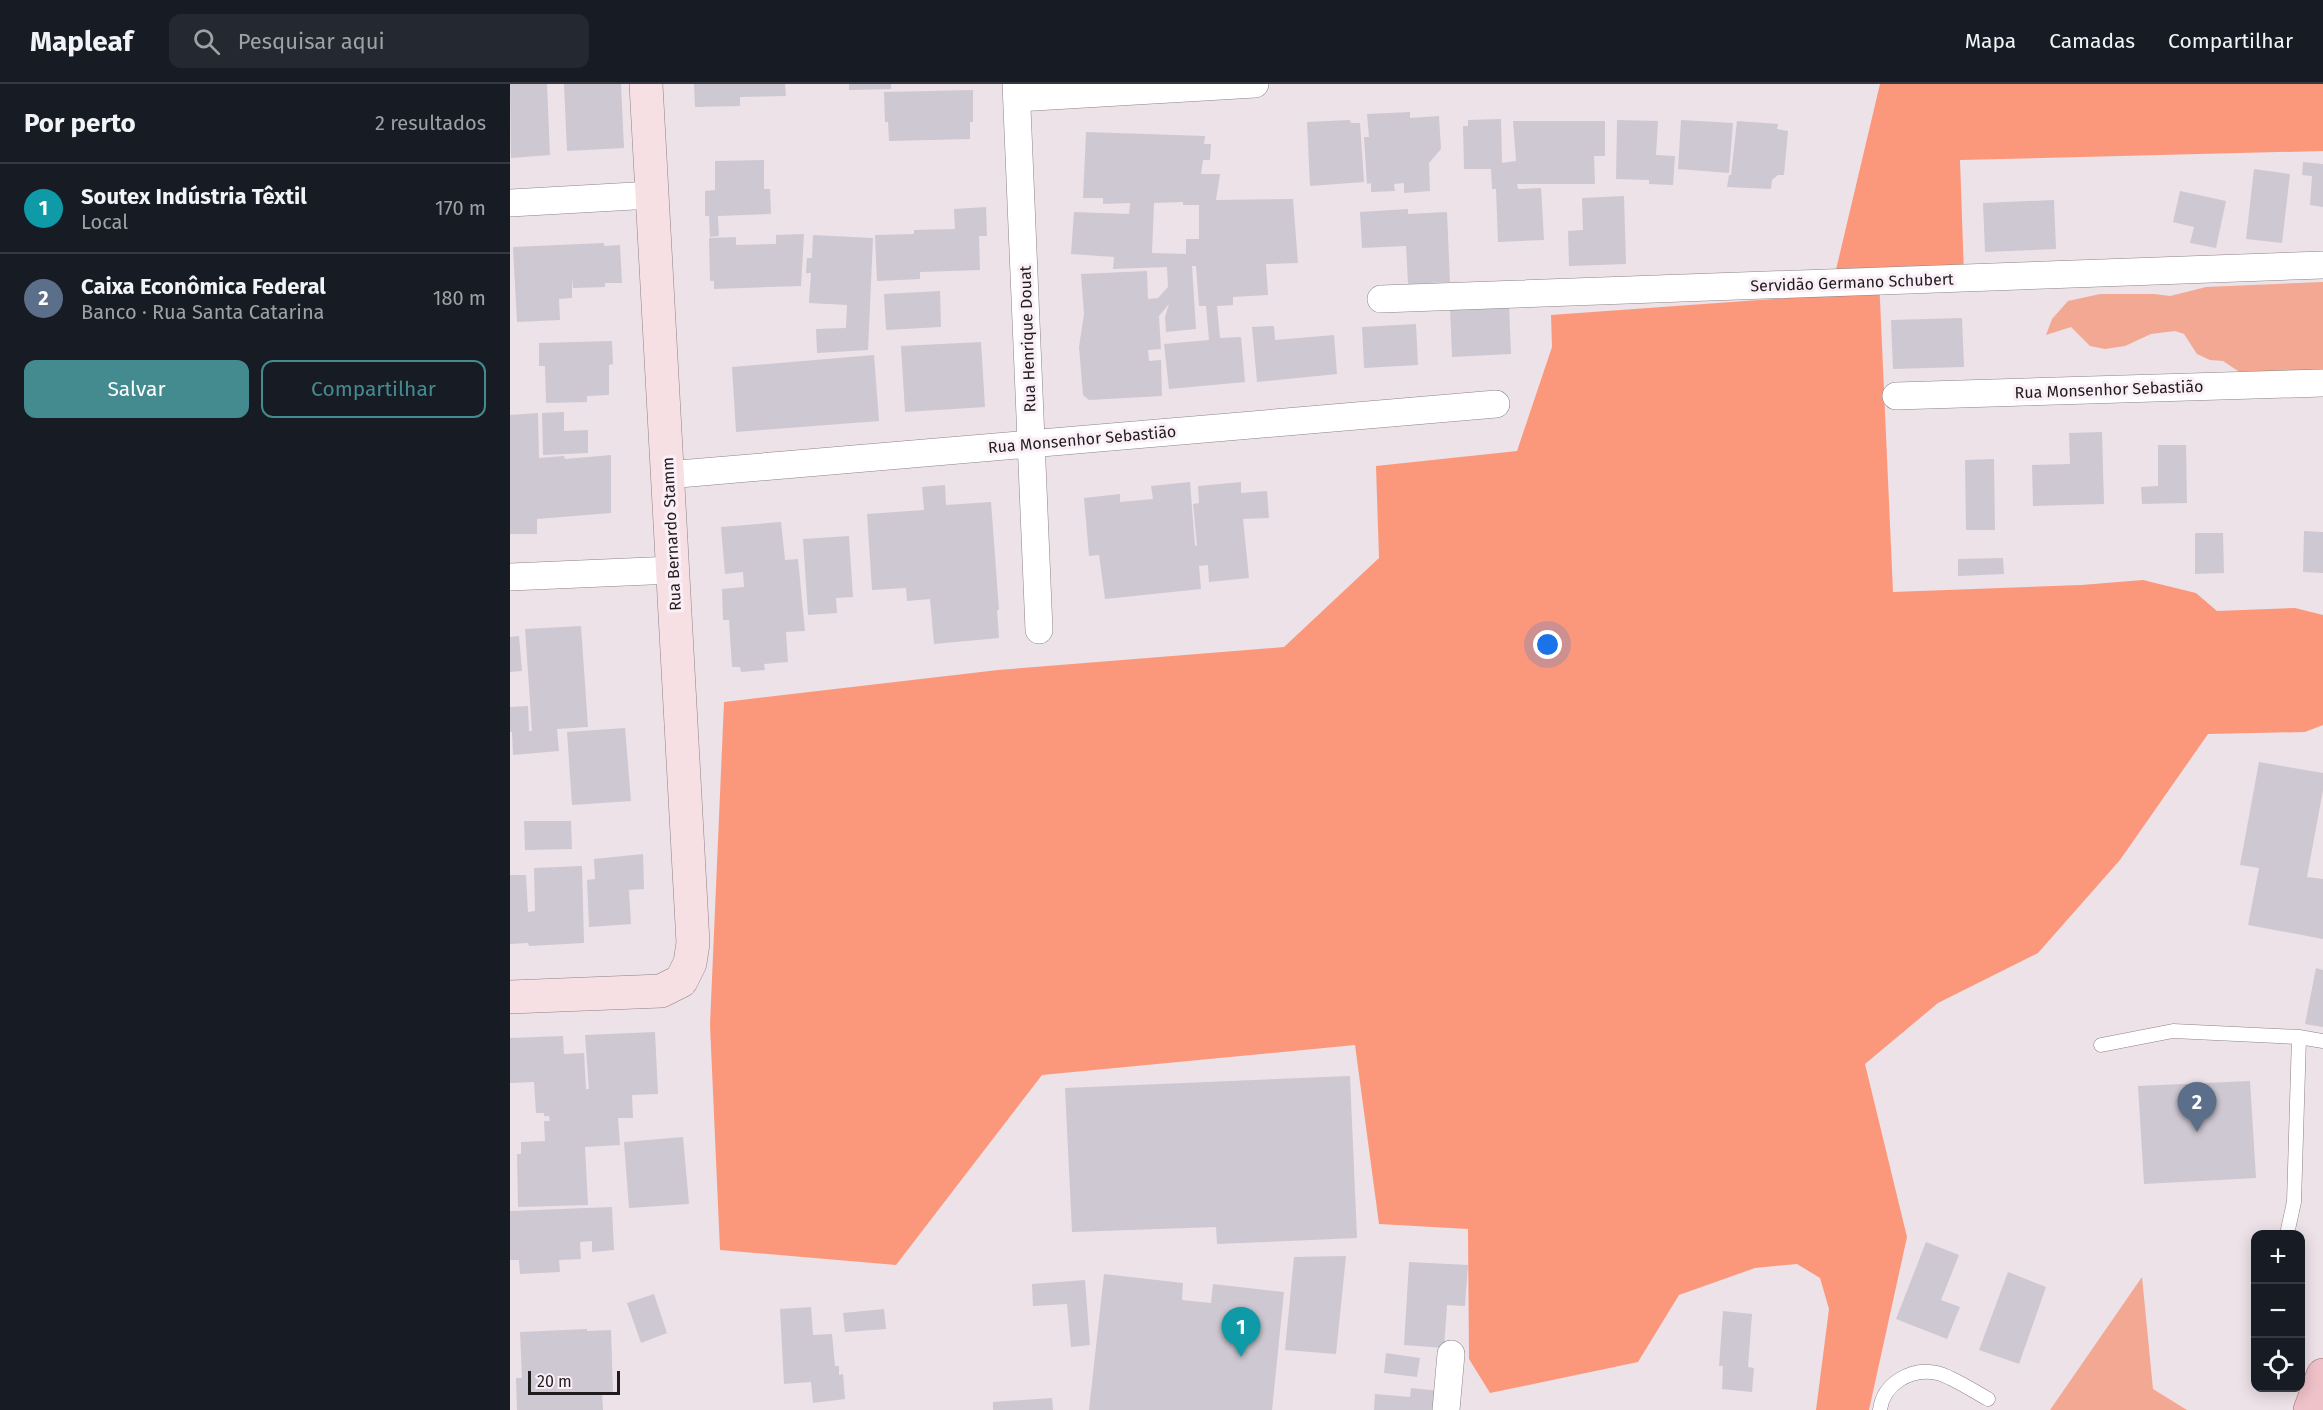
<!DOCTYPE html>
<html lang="pt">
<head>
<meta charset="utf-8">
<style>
	:root { --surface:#171b24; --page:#242831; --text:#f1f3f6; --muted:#9ea1a6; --line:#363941; --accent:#448b90 }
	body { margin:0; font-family:"Fira Sans",sans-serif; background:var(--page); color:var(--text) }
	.controls { position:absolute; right:18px; bottom:18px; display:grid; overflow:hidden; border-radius:12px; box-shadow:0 3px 15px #0003 }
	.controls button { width:54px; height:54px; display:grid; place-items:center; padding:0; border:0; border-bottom:2px solid var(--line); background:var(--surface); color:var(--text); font:30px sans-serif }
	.scale { position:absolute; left:18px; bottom:15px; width:92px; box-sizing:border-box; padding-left:6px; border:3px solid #201c1e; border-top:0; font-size:16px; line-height:21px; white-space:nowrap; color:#201c1e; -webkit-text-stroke:4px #faeff6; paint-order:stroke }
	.you { position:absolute; left:1038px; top:561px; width:21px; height:21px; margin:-15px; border:4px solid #fff; border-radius:50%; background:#1a73e8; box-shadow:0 0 0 9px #1a73e833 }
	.badge { display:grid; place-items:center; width:39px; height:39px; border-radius:50%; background:var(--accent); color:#fff; font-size:20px; font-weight:700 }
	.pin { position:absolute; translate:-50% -50px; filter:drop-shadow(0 2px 3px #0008) }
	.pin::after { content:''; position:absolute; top:32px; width:21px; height:18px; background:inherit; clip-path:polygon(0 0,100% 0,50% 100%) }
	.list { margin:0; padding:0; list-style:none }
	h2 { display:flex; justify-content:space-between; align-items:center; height:78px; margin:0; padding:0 24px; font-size:26px }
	h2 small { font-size:20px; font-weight:400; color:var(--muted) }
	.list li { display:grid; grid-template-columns:39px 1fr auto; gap:18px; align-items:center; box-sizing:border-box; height:90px; padding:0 24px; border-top:2px solid var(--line) }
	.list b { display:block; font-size:22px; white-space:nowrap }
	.list p { margin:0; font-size:20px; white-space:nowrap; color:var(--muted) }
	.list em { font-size:20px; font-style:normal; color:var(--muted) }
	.actions { display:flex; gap:12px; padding:18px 24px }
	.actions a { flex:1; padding:14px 0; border:2px solid var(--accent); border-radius:12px; text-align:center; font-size:21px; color:var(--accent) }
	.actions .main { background:var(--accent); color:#fff }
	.icon { flex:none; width:33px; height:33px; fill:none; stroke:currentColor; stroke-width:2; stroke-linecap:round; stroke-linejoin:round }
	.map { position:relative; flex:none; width:1813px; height:1326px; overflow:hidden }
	header { display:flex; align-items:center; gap:36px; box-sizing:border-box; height:84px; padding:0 30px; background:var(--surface); border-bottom:2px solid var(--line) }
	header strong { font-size:28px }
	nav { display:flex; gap:33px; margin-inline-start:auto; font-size:21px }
	.search { width:420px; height:54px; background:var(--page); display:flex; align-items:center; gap:15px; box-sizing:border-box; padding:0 21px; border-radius:12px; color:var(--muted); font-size:22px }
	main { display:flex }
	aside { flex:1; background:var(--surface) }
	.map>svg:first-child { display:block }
	.green { fill:#f2a892 }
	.forest { fill:#fb987c }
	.building { fill:#cec8d2; fill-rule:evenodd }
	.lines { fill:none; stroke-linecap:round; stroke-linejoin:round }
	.lane-casing { stroke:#8c8288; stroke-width:15 }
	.street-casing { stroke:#8c8288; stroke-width:28 }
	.secondary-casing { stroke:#8c8288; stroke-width:34 }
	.primary-casing { stroke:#a06d75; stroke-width:34 }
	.lane { stroke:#fff; stroke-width:14 }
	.street { stroke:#fff; stroke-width:27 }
	.secondary { stroke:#f7e0e4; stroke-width:33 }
	.primary { stroke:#efc1c8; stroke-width:33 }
	.labels { text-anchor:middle; stroke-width:6; stroke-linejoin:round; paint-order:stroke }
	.street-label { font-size:16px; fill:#201c1e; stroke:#faeff6 }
</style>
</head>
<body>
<header>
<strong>Mapleaf</strong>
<div class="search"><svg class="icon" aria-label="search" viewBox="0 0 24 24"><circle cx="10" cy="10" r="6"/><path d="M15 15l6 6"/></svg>Pesquisar aqui</div>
<nav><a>Mapa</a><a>Camadas</a><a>Compartilhar</a></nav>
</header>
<main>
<aside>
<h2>Por perto<small>2 resultados</small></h2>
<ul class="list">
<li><span class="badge" style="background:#0f9aa8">1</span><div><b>Soutex Indústria Têxtil</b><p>Local</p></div><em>170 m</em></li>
<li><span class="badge" style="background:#5c6f8a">2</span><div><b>Caixa Econômica Federal</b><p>Banco · Rua Santa Catarina</p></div><em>180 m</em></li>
</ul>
<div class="actions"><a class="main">Salvar</a><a>Compartilhar</a></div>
</aside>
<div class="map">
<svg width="1813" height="1326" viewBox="0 0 1813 1326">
	<rect width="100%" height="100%" fill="#ede2e8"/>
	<path class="green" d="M1813,198V291L1740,295L1713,277L1700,276L1687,270L1674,250L1665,247L1641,250L1615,262L1595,265L1580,262L1561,243L1536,251L1542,235L1558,217L1590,210H1644L1660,212L1696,203Z
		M1632,1193L1643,1305L1677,1326H1540Z"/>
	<path class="forest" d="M1370,0H1813V67L1450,76L1454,191L1369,194L1383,508L1571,501L1633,496L1686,509L1707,527L1785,524L1813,531V641L1795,648L1698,650L1610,776L1528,869L1428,919L1355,980L1397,1153L1359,1326H1306L1319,1225L1310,1194L1287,1180L1245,1184L1169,1211L1128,1278L980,1309L959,1275L958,1145L869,1140L845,961L532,991L386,1181L210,1166L200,941L214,618L488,586L774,563L869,474L866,382L1007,367L1042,263L1041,231L1320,211Z"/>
	<path class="building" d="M0,0H37L40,71L1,74Z
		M54,0H111L114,64L57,67Z
		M184,0H275L276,12L230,13V22L185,23Z
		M339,0H381V5L339,6Z
		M463,6V38H460V55L379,57L378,38H375L374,8Z
		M900,28V34L929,32L931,65L919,79L920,107L894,109V99L884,100L885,107L861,108V99L857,100L854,53H859L857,30Z
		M991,35L992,79L1006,77L1003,37H1095V72H1084L1085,100H1007L1008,105L1031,104L1034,156L988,158L986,105H982L981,85H954L953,42H958V36Z
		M840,36L841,39H850L854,98L800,102L797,38Z
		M1107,36L1148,37L1146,71L1165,72L1163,101L1139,100V96L1106,95Z
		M1171,36L1223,39L1219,89L1168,85Z
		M1227,37L1268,40L1267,45L1278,47L1274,91H1268L1262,96L1261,105L1217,103L1219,91H1221Z
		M576,48L695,52L694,60H701L700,76H693L691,90H710L706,116L783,115L788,179L756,180L758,211L723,213V221L707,222L710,254L731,253L735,298L659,305L654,260L699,256L696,222H689L686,182H682L686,245L656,248L655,233L659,220L649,232L651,265L638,266L639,277L651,276L652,312L579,316L573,311L569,263L574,230L571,190L637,187L638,215L648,214L658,203L657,183L603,185L604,173L561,170L564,128L619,130L620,119L593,120V114H573ZM673,118V121H689V155H676V170L642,169L644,119Z
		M254,76V105H260L261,130L208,132L209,152L200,153L199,132H195V107L205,106V77Z
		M1793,78L1813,80V123L1800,121L1802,92L1792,91Z
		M1744,85L1780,90L1772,159L1736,155Z
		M1670,107L1716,117L1706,164L1680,159L1684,143L1663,138Z
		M1114,112L1116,180L1059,182L1058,147L1073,146L1072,114Z
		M1544,116L1546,165L1475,168L1473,119Z
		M476,123L477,152H469L470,186L410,188V195L367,197L365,151L404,150V146L445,145L444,125Z
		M898,125V130L937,128L940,198L898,200L896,162L852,164L850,128Z
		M294,150L291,202L204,205V197H200L199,154L226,153V161L266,160V151Z
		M303,151L363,154L358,266L307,269L306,245L336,244L337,221L299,219L301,189H296L297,174H302Z
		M94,159V162L110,161L112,199H95V203L63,204L62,193V214L49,215L50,236L7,238L3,163Z
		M430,207L431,243L376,246L374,210Z
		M999,221L1001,270L942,273L940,223Z
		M1452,234L1454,283L1383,285L1381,236Z
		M906,240L908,281L854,284L852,243Z
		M764,242L765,256L824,251L827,290L747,298L742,243Z
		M102,257L103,280L99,281V311L77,312V318L36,319L35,282H29V259Z
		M471,258L475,323L395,328L391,262Z
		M364,271L369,337L226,348L222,283Z
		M54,328V347L78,346V369L33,371L32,329Z
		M28,329L29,374L54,372L55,375L101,371V429L27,435V450H0V331Z
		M1592,348L1594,420L1523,422L1522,381L1560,380L1559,349Z
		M1648,361H1676L1677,419L1632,420L1631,403L1648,402Z
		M1484,375L1485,446H1456L1455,376Z
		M680,398L685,462L687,461L683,420L689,419L688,402L731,398V409L757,407L759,434L733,435L739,494L699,498L698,481L689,482L691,505L595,515L589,471L579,472L574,414L610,410V418L643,415L641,402Z
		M435,401L436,421L481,418L489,526H487L489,554L424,560L420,515L397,517L396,504L362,506L357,430L414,426L412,403Z
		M271,438L275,476L288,475L295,547L276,548L278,578L254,580L255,586L231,588L230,583H222L219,536H213L212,505L234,503L233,488L215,490L211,443Z
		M1794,447L1813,448V489L1793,488Z
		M1685,449H1713L1714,489L1685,490Z
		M339,452L343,513L326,514L327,529L298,531L293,455Z
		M1493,474L1494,490L1448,492V475Z
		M71,542L78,643L47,645L49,667L3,671L2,648H0V623L18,622L19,647H22L15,545Z
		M9,552L12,587L0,588V553Z
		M115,644L121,717L62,721L57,648Z
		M1749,678L1813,689V706L1797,793L1813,795V855L1738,841L1749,784L1730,781Z
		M14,737H61L62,765L15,766Z
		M133,770L134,805L119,806L121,840L79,843L77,796L85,795L84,775Z
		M72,782L74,859L19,862L18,859L0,860V791H16L18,828L25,827L24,784Z
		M1806,884L1813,886V943L1795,940Z
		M145,948L148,1010L122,1011L123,1034H108L110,1061L75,1063L78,1121L8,1123L7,1070H11V1058L35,1057L34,1037H40L39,1032H34V1029H26L24,998L0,999V954L53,952L54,970L74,969L76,1005H79L75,951Z
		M840,992L847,1154L707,1160L706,1143L562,1148L555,1004Z
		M1740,997L1746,1094L1634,1100L1628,1002Z
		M173,1053L179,1120L119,1124L114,1058Z
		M102,1123L104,1166L82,1168V1157L70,1158L71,1175L49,1176L50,1188L10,1190L9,1176H0V1127Z
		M1416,1158L1449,1171L1431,1216L1450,1223L1437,1255L1386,1235Z
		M836,1172L826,1270L775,1266L784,1173Z
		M899,1178L958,1181L955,1222L937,1221L934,1264L894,1261Z
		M1498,1188L1536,1203L1509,1280L1469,1266Z
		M594,1190L673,1199L672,1216L701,1219L703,1200L774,1208L762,1326H579Z
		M575,1196L580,1261L561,1263L557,1220L523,1222L522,1200Z
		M144,1210L157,1249L131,1259L117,1219Z
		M301,1223L303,1251L322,1250L325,1282H329V1291L333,1290L335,1315L303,1319L301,1298L274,1300L270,1225Z
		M374,1225L376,1245L335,1248L333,1229Z
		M1213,1227L1242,1230L1238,1283L1244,1284L1242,1308L1212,1305L1213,1282H1209Z
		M77,1245V1247L101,1246L103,1308H92L93,1326H7L6,1294H12L10,1248Z
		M876,1269L910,1274L907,1293L874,1289Z
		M901,1304L930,1307L928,1326H864L865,1310L900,1313Z
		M542,1314L543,1326H483V1318Z"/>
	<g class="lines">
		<defs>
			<path id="lane" d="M1591,961L1663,947L1789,953L1813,957
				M1777,1150L1784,1118L1789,953
				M1370,1326C1373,1300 1401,1283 1427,1289C1443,1293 1463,1307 1478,1315"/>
			<path id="street" d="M506,0L529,546
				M507,14L745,0
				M0,119L142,111
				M871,215L1813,181
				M1386,312L1813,299
				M157,391L986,320
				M0,493L163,486
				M936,1326L941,1270"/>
			<path id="secondary" d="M0,913L151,907L171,897L180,879L183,859L136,0"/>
			<path id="primary" d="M1800,1326L1813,1291"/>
		</defs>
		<use href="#lane" class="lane-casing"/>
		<use href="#street" class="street-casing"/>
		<use href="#secondary" class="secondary-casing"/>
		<use href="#primary" class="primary-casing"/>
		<use href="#lane" class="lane"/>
		<use href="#street" class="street"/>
		<use href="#secondary" class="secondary"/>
		<use href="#primary" class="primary"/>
	</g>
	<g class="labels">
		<g class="street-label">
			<text transform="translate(1342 198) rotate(-2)" y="6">Servidão Germano Schubert</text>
			<text transform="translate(517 255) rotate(-92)" y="6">Rua Henrique Douat</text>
			<text transform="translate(1599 305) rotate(-2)" y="6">Rua Monsenhor Sebastião</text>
			<text transform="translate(572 355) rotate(-5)" y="6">Rua Monsenhor Sebastião</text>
			<text transform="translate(161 450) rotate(-93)" y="6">Rua Bernardo Stamm</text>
		</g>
	</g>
</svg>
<div class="controls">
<button>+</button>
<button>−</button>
<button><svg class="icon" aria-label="locate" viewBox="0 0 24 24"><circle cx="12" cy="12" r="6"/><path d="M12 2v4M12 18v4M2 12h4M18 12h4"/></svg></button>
</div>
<div class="scale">20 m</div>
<div class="you"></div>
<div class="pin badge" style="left:731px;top:1273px;background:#0f9aa8">1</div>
<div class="pin badge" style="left:1687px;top:1048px;background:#5c6f8a">2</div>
</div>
</main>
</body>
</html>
